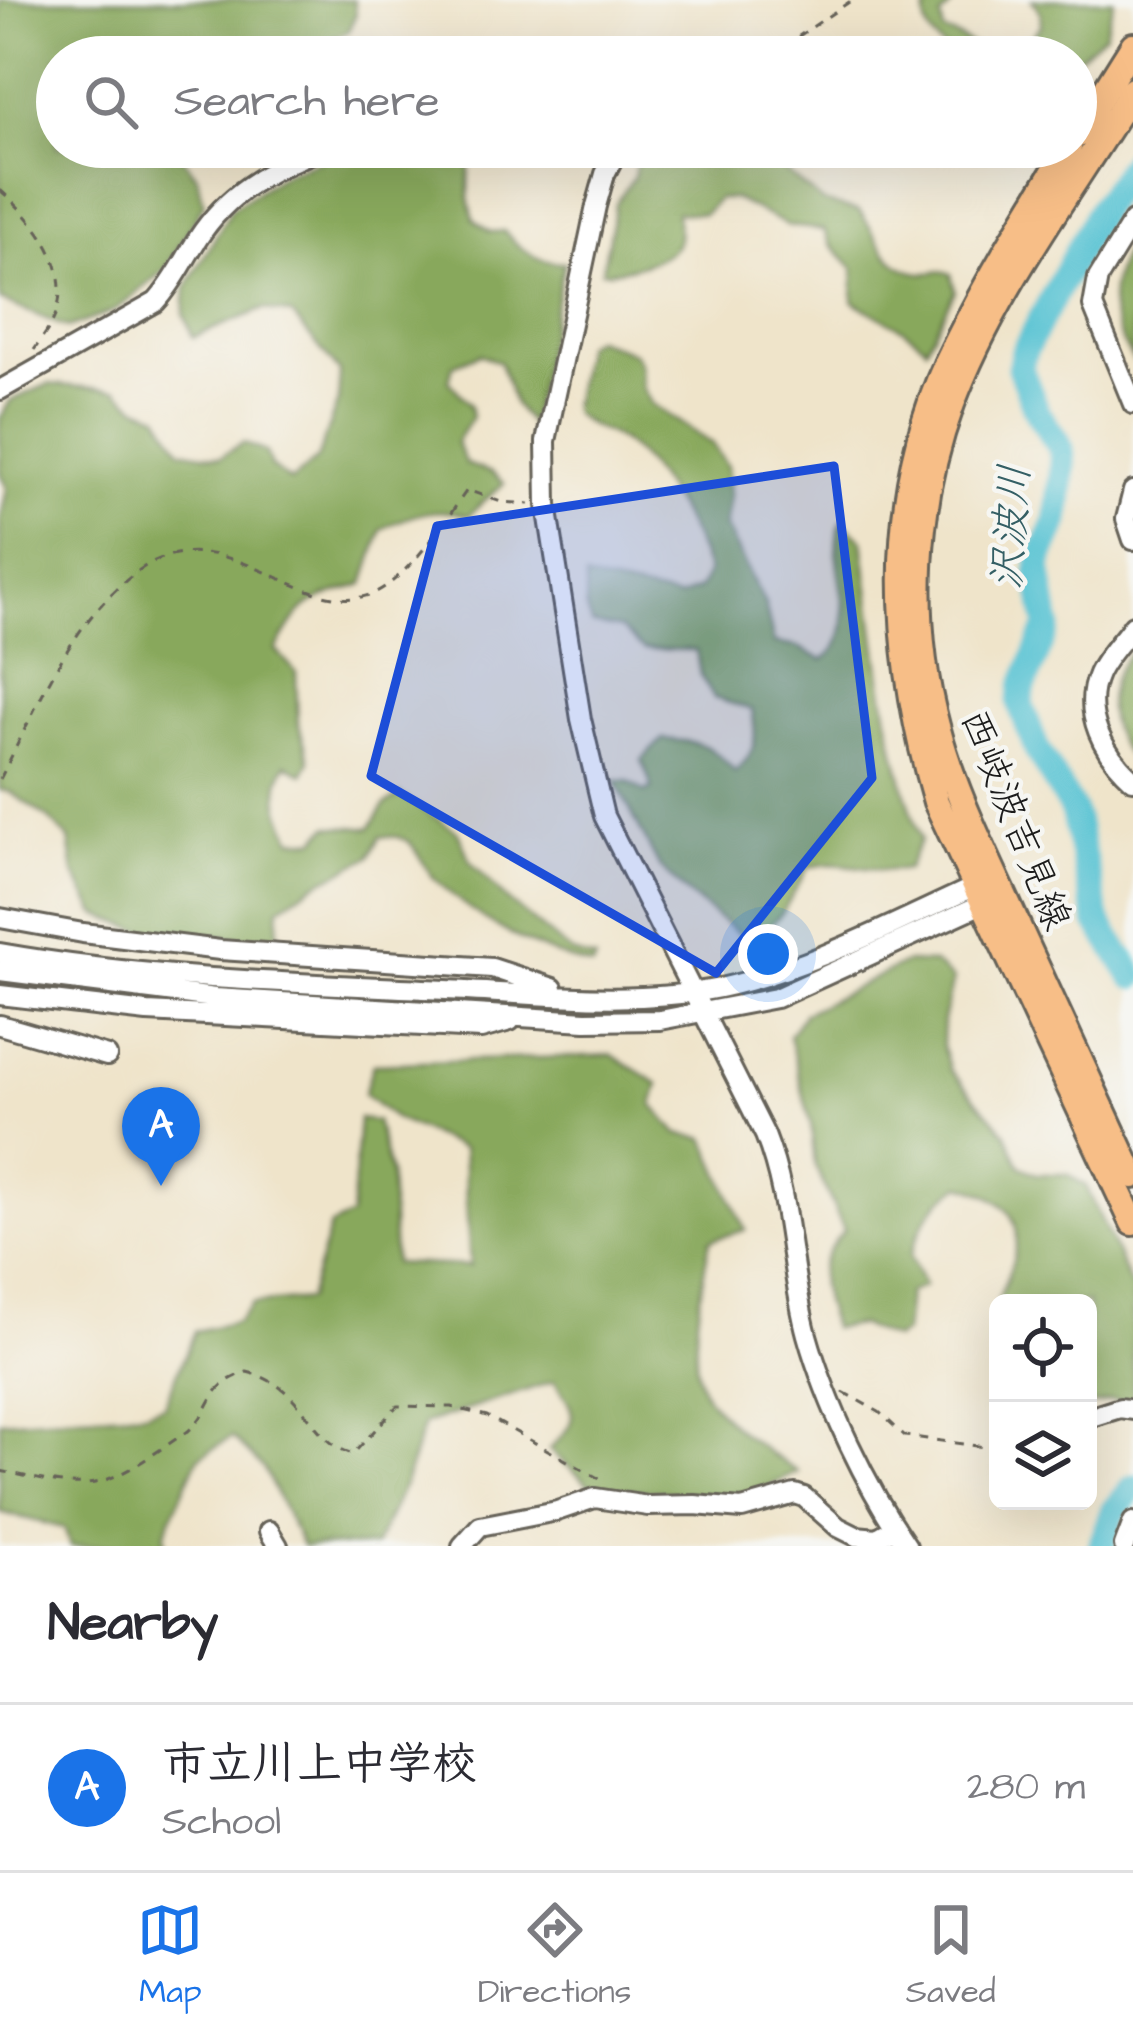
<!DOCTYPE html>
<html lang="en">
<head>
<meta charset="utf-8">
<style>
	:root { --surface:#fff; --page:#f7f7f7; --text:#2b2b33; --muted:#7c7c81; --line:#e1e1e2; --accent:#1a73e8 }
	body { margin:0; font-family:"Architects Daughter","Klee One",sans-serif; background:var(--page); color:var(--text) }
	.controls { position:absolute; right:36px; bottom:36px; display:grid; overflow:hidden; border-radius:18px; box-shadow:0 12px 48px #0002 }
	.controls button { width:108px; height:108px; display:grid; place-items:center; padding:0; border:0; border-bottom:3px solid var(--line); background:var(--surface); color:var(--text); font:60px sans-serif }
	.you { position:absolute; left:768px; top:954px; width:42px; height:42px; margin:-30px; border:9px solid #fff; border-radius:50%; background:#1a73e8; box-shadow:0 0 0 18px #1a73e833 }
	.badge { display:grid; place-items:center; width:78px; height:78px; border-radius:50%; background:var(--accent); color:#fff; font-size:39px; font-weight:700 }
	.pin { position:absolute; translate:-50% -99px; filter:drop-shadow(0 3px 6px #0008) }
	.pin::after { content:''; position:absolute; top:63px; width:42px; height:36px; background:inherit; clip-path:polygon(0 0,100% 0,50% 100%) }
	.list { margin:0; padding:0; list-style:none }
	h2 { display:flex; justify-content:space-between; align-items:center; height:156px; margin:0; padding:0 48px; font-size:51px }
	h2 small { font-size:39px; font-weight:400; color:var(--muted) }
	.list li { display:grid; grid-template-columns:78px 1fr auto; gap:36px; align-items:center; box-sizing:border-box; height:168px; padding:0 48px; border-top:3px solid var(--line) }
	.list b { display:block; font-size:45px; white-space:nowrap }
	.list p { margin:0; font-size:39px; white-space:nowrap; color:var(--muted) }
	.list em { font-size:39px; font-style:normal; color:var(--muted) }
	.icon { flex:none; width:66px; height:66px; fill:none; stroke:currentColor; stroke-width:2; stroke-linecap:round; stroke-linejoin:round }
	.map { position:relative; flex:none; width:1133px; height:1546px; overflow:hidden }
	.search { position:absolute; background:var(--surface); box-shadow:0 12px 48px #0002; left:36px; right:36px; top:36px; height:132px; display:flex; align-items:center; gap:30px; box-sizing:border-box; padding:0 42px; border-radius:66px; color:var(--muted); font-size:45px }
	.sheet { height:324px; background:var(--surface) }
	nav { display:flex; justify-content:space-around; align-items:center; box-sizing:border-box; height:168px; border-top:3px solid var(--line); background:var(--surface); font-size:33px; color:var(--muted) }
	nav a { display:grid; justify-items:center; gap:6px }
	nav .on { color:var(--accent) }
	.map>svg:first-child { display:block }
	.forest { fill:#88a85c; stroke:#52623c; stroke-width:3 }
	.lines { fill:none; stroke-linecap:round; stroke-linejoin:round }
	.river { stroke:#58c3d3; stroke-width:27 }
	.minor-casing { stroke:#666259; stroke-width:24 }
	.major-casing { stroke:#666259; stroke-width:30 }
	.path { stroke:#666259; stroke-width:3; stroke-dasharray:9 9; stroke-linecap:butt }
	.minor { stroke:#fff; stroke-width:18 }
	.major { stroke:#f7be87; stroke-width:24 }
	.marked { fill:#1d4ed8; fill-opacity:0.2; stroke:#1d4ed8; stroke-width:9; stroke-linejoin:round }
	.labels { text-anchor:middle; stroke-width:9; stroke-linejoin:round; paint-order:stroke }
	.street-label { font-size:39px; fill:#1c1c1c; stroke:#f6f6f2 }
	.water-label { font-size:42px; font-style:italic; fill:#345f65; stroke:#f6f6f2 }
</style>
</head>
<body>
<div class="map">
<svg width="1133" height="1546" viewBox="0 0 1133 1546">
	<rect width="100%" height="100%" fill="#f6f6f2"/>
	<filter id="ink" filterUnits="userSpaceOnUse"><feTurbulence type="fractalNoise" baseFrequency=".00833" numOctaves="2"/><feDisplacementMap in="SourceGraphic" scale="24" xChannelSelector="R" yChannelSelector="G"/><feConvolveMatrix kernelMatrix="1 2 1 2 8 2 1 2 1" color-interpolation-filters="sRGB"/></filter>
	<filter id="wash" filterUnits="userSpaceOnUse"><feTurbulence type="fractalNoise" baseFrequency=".004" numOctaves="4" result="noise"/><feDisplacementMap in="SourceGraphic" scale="48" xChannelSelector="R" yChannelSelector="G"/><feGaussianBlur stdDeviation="2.7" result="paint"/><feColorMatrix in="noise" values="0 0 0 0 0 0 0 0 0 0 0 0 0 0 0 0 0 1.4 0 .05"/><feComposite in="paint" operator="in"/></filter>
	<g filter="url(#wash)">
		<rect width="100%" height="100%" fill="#efe4ca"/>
		<path class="forest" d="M0,0H354L356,14L348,31L298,57H57V147H174L197,176L204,203L167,268L114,311L68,328L0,300Z
			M930,0H957L941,17L944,32C966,37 982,56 1003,57L950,55C932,38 917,25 930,0Z
			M1032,0H1114L1105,33L1076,59L1011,57L1041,26L1040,11Z
			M354,147H479L470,157L469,198L474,220L490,232L504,231C522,251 538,263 564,263L530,424L514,404L500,363L480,354L453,365L449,381L470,405L472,417L456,442L466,464L492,473L504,483L468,516C436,506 412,514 382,529L364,584C308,602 305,598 276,650L296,672L298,722L310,761L303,774L286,764C272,790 278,813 293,839L315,840L329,826L370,828L385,805L400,795L458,832L470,861L506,899L572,953L596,960L593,967C535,951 478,922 435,879C414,857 418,831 380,837L370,857L315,884L279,907L277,942L139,930L96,914L74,873L69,839L48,818L10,792L0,790V522L7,488L0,473V419L10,401L49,384L117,390L136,406L159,415L181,450L220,457L243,443L266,452L271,467L291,481L317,459L338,401L340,372L292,315L264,309L193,337L184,315L186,288L232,208L284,174Z
			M650,147H755L823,202L859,211C878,234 885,270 922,273C934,274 938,268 951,274L955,291L926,347C904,325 878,318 853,301L854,269L830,244L824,230L789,226L734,199H718L704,214L676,212C677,221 681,234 677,243C670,260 619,273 602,271L616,203L634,177L637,160Z
			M1133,235V360C1101,311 1107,284 1133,235Z
			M594,338L634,353L641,366L642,387L652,404L712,444L727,466L730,495L725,526L765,604L774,643L798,647L823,660C870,626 821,565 842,521L863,540C876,642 885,742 921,839L907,869C871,875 842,857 808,868L782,913L751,943L690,896L659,866L615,781H627L645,792L652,788L642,760L662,739C700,742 709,742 735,772C757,752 757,738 752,710L714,698L700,675L696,650L643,649L621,629L592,624L586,607V578L679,598L700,588L708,572C694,531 661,473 627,445C609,430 586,428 571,411L584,344Z
			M1133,649V761C1100,727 1102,683 1133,649Z
			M907,962L933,963L953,979L943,1021L942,1045L950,1070L1006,1133L1020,1166L1037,1174H1067L1086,1186L1133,1290V1403L1111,1400L1088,1406V1303H998V1359C962,1305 1082,1220 962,1185C931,1204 922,1222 910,1256L924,1286L908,1293L904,1333L894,1339L859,1325L832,1328C819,1283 810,1268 844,1230L815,1166L811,1125L789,1036L803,1014Z
			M612,1055L659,1084L653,1105L678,1134L705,1138L745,1230L710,1240C703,1277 684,1363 706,1395C730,1429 765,1450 798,1472L744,1498L592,1487L549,1450C578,1419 579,1416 554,1381L424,1424L404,1484L375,1546H302L264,1469L232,1437L198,1458L165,1532V1546H70L64,1528L0,1512V1421L145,1412L164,1405L195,1331L237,1322L252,1304L308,1299L330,1226L351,1216L359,1119L376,1121L390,1174L394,1263L470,1266L463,1149L394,1118L364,1094L373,1064Z"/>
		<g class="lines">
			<path class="river" d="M1133,162L1100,209L1024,351L1020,368L1037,412L1061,448L1063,465L1057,521L1041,557L1039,572L1048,626L1023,687L1020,703L1037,750L1073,811L1098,922L1133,976
				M1101,1546L1114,1511L1133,1488"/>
		</g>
	</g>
	<g filter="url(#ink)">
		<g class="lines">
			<defs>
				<path id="minor" d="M591,147L617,149
					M619,147L605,174L596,206L546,441L547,505L581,719L604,816L765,1135C791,1200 789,1268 807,1335C826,1403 867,1488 907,1546
					M1133,221L1098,278L1093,306L1133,404
					M0,390L156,302C176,280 186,255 203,231C235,186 277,167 327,147
					M1133,491L1126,519L1133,540
					M1133,625C1122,641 1106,656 1098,674C1081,713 1104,754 1133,780
					M0,918L83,933L220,950L492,968L553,988
					M0,953C147,979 297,983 446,990C537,994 630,1006 720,988C809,969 892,924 974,887L987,886
					M0,971L215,998L586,1021L660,1020L776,998L982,904L989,897
					M0,995L147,1012L481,1029L510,1021
					M0,1025L107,1056
					M1088,1418L1120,1408L1133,1410
					M269,1531L278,1546
					M462,1546L480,1526L557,1511L595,1498L648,1506L695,1505L742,1509L795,1494L804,1497L838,1527L856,1536L877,1538L894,1528
					M1124,1546L1133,1522"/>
				<path id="major" d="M1133,90C1071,192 994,291 952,404C915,504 909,623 937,726C955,796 990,862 1019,928C1057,1011 1095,1093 1133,1176
					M1076,136L1133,45
					M1069,147C1026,217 982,288 947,362C883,502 894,658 936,802L1133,1223"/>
			</defs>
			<use href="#minor" class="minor-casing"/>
			<use href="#major" class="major-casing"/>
			<path class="path" d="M768,57L852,0
				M0,190C32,218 69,260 58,307C54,323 43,337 34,350
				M0,779C38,706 70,619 141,569C225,511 307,626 376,592C409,576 446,520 467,490L501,502L530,504
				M843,1392L879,1412L905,1436L998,1449
				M0,1471C29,1476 65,1488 95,1483C127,1476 159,1449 187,1432C217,1407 203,1387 247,1372C307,1387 308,1441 353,1454L397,1406L452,1407L487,1416L607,1483"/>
			<use href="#minor" class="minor"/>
			<use href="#major" class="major"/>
		</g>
	</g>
	<path class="marked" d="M834,466L872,778L716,973L371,776L437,526Z"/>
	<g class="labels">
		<g class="street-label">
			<text transform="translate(1017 819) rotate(68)" y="14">西岐波吉見線</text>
		</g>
		<g class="water-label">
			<text transform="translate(1009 527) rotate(-86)" y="15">沢波川</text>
		</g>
	</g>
</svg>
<div class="controls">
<button><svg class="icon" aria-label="locate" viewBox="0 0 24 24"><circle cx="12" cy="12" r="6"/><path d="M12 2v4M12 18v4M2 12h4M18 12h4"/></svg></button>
<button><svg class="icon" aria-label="layers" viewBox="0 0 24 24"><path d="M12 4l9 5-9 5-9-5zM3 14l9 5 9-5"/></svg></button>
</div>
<div class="you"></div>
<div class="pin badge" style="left:161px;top:1186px">A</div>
<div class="search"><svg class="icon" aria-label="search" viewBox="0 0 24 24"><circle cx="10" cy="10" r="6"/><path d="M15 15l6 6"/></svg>Search here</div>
</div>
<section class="sheet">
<h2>Nearby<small></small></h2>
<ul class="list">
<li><span class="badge">A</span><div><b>市立川上中学校</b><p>School</p></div><em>280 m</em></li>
</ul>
</section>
<nav>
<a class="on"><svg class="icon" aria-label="map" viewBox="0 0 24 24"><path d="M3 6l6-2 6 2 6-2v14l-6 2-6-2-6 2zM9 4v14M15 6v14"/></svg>Map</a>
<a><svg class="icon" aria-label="directions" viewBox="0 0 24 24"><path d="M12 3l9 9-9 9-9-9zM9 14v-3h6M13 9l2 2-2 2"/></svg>Directions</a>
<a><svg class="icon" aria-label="saved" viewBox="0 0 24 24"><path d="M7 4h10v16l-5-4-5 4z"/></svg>Saved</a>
</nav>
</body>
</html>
